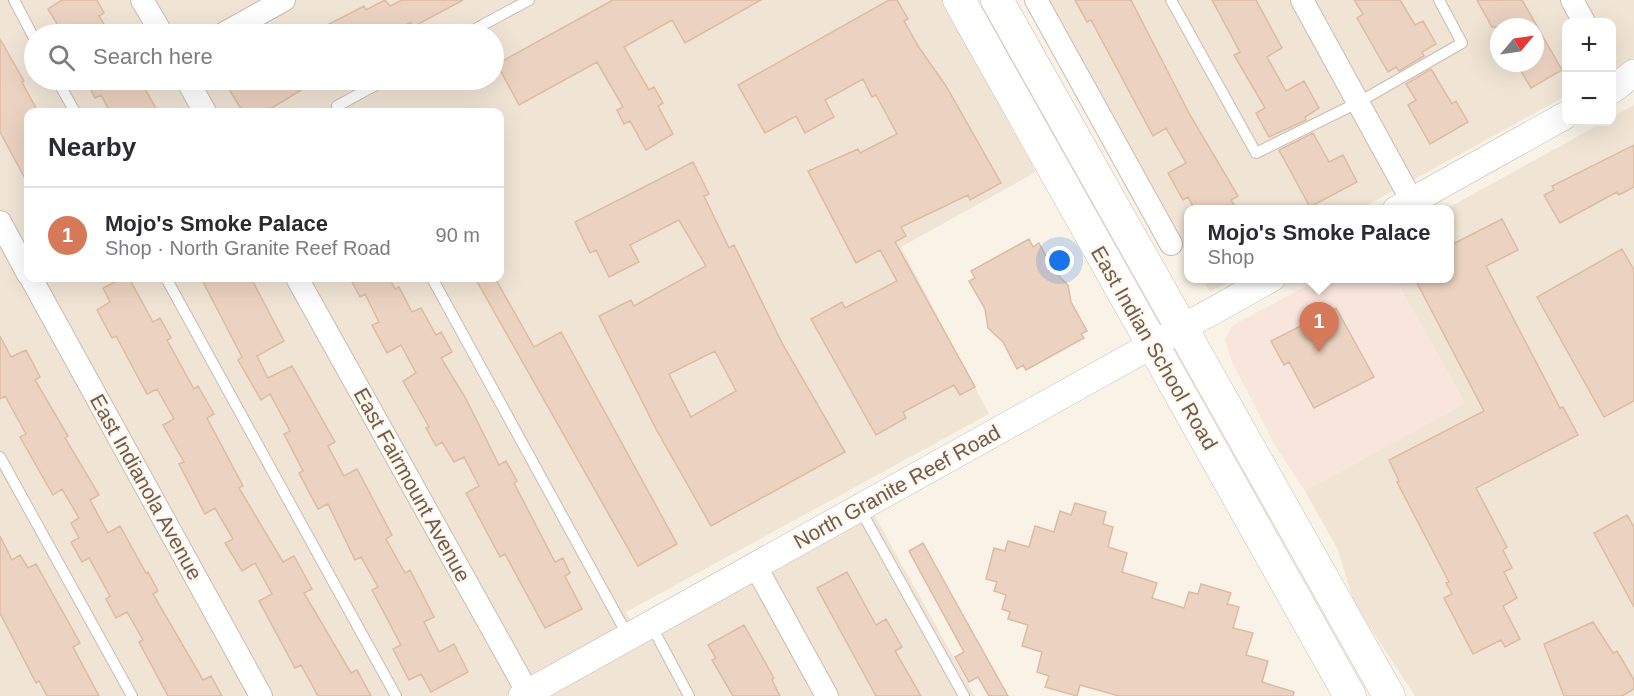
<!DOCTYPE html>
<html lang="en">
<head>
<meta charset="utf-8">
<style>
	:root { --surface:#fff; --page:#f7f7f7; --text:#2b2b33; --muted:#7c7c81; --line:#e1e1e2; --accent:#d57959 }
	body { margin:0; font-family:Arial,sans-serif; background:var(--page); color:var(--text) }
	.controls { position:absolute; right:18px; top:18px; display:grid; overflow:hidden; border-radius:12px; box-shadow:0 6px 24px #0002 }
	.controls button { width:54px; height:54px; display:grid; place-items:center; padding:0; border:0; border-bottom:2px solid var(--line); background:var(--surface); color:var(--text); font:30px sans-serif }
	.compass { position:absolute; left:1490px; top:18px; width:54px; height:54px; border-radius:50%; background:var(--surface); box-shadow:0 6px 24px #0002; rotate:61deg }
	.you { position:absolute; left:1060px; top:261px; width:21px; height:21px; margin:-15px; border:4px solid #fff; border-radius:50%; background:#1a73e8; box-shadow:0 0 0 9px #1a73e833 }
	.badge { display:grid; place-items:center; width:39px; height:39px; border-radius:50%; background:var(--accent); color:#fff; font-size:20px; font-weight:700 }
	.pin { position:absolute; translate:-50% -50px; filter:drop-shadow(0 2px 3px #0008) }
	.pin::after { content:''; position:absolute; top:32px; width:21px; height:18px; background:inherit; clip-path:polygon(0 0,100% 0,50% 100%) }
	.popup { position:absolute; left:1184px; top:205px; width:270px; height:78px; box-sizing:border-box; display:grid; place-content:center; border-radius:12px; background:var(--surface); filter:drop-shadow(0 2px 4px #0005); font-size:20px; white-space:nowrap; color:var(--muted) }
	.popup b { font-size:22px; color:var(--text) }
	.popup::after { content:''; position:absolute; left:50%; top:100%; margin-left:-12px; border:12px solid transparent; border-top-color:var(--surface) }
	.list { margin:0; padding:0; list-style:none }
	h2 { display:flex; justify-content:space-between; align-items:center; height:78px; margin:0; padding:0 24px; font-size:26px }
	h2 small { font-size:20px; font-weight:400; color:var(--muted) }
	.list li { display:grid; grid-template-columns:39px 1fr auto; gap:18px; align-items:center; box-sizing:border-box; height:96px; padding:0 24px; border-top:2px solid var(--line) }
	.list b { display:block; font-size:22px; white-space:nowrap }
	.list p { margin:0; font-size:20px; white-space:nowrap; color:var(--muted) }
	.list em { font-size:20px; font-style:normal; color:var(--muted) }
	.icon { flex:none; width:33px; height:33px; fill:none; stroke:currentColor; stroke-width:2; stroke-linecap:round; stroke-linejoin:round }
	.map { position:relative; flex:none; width:1634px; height:696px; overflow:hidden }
	.search { position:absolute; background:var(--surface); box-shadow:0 6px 24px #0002; left:24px; top:24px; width:480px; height:66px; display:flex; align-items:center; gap:15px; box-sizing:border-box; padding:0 21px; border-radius:33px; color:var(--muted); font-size:22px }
	.panel { position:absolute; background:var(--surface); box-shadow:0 6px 24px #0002; left:24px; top:108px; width:480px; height:174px; border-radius:12px }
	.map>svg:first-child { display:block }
	.residential { fill:#f0e5d5; fill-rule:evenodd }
	.commercial { fill:#f8e5db }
	.building { fill:#ecd3c1; stroke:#dcbba3; stroke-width:1.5; fill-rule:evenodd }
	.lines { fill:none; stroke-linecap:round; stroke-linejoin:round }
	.service-casing { stroke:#cabbad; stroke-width:12 }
	.minor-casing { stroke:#cabbad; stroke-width:24 }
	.tertiary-casing { stroke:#cabbad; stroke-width:28 }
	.secondary-casing { stroke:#cebdae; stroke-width:33 }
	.service { stroke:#fff; stroke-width:10 }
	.minor { stroke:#fff; stroke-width:22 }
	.tertiary { stroke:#fff; stroke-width:27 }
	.secondary { stroke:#fff; stroke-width:32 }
	.labels { text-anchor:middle; stroke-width:4.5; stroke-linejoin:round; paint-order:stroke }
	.street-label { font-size:21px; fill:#705b4e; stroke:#fdf7ec }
</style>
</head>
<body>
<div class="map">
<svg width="1634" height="696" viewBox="0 0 1634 696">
	<rect width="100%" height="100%" fill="#f9f2e6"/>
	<path class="residential" d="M0,0H942L1036,172L901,247L989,414L626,612L632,623L863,495L975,696H0ZM34,34H494V80H34ZM28,112H500V278H28Z
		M1046,0H1634V58L1612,71V22H1566V96L1360,209L1188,210V255ZM1499,27H1535V63H1499Z
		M1634,105V696H1415L1354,603L1338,550L1305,491L1465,403L1395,279L1450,278V210L1446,209L1604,122H1612V117Z
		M1202,279H1234L1210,292Z"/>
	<path class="commercial" d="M1320,279H1395L1465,403L1305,491L1276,447L1232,362L1225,339L1233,325Z"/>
	<path class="building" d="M62,0H97L104,13L99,16L110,34H63L48,9Z
		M385,0L390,6L402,0H463L413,27L411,22L387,34H310L364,6L366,10Z
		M613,0H761L685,43L672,20L624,47L649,90L654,87L663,103L658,106L673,134L646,150L630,121L624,124L617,110L623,107L597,62L519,105L497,64Z
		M889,0H897L908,19L904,21L920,49L946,86L1001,183L970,200L968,195L901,227L906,236L895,242L975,387L960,395L954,385L903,412L906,418L876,435L811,319L842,302L845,308L897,281L880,250L856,263L808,171L858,149L860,153L897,134L876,95L872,97L863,79L825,100L834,117L805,133L796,116L765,133L738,85Z
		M1075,0H1131L1190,115L1238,196L1231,200L1237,210H1195L1188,197L1183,200L1168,173L1186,163L1166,128L1153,136L1091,20L1087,22Z
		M1212,0H1256L1282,48L1267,57L1286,91L1304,81L1319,108L1305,117L1306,120L1269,137L1256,113L1265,108L1234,55L1240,52Z
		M1354,0H1400L1415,25L1423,21L1436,44L1422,52L1424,56L1399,71L1396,67L1388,72L1357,18L1363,14Z
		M1477,0H1522L1562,70L1531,88L1516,63H1535V27H1492Z
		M0,39L24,81L22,82L38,112H28V184L0,132Z
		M1431,69L1452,104L1456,101L1468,122L1430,144L1408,105L1416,100L1406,84Z
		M86,80H140L158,112H110L101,95L95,98Z
		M238,80H318L265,112H243L227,86Z
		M1313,133L1329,162L1343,155L1357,182L1310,207L1279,150Z
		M1634,145V187L1619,195L1617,192L1560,223L1544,195L1554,190L1552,186Z
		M693,162L709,194L704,196L729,248L734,245L783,345L845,452L711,526L656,429L599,316L631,300L634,306L706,266L679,220L630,245L639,262L609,277L596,250L590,253L575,222ZM715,351L736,391L691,417L669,374Z
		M1502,219L1518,250L1486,266L1560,408L1563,407L1578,435L1476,488L1507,547L1503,550L1512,568L1504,572L1517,598L1503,606L1520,639L1505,647L1501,640L1473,654L1444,598L1452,594L1446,583L1449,582L1397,482L1399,481L1389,460L1484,411L1415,279H1449V246Z
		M1029,239L1033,247L1039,243L1054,271L1068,285L1071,302L1087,331L1081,334L1084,338L1026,370L1023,365L1017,369L1003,342L988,328L985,309L969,281L975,278L971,271Z
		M1622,249L1634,270V401L1604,417L1537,297Z
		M122,278H129L153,322L160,318L171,338L167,340L194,389L198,386L214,414L207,418L243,486L239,488L283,562L294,556L312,589L304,593L351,673L357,670L371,696H318L301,665L295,668L259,601L272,594L255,563L242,571L225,543L233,539L215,508L205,514L179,464L184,462L163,425L174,419L157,389L147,394L116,336L112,338L97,310L110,302L103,288Z
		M201,278H251L284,341L257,356L268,378L292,366L335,442L328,446L344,476L357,469L392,535L386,539L405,573L410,570L434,617L424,622L439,652L454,644L468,672L431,692L421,674L409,680L393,649L401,645L372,590L378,587L361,557L355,560L328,504L318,509L299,473L303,471L284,434L290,431L270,394L261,400L238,360L242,357Z
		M350,278H393L390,279L395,289L399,287L412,312L421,308L436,335L441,332L452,352L441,358L465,397L499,465L506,461L517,481L514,483L555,562L563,558L570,573L565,576L582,609L545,628L505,554L500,557L466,493L479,486L464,457L454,462L442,442L436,446L426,428L429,427L403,381L416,373L401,345L387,353L372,325L379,322L365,294L360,297Z
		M475,278H495L534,347L561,332L677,544L638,566Z
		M1336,308L1374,377L1314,408L1289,362L1284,365L1271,341Z
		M0,336L11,357L26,350L40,377L35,380L68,436L65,438L99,495L90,500L108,533L120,526L146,573L148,572L158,591L153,594L203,680L211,676L222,696H168L139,642L143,640L127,612L116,618L106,599L110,596L89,558L82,562L71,542L79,538L71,523L79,518L62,489L53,495L20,437L26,434L5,396L0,399Z
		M1075,503L1106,512L1103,524L1113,527L1108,547L1127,553L1122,572L1157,583L1152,598L1184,608L1189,592L1198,594L1201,584L1231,593L1227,604L1239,607L1233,628L1253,633L1246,655L1268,661L1262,682L1294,692L1293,696H1119L1080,685L1077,696L1045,687L1049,676L1037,672L1042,652L1022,646L1028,625L1008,619L1010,612L1002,609L1006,595L994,591L997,582L986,579L994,548L1005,551L1008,541L1029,547L1035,526L1054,532L1060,511L1071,515Z
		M1627,515L1634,527V607L1594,533Z
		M0,536L12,560L20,555L28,568L36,564L80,643L73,647L99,696H47L39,681L36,683L0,613Z
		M923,543L955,601L1008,696H989L978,677L969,682L955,657L964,652L909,551Z
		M847,572L876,625L886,619L902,647L895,651L921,696H876L817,588Z
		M1593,622L1613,653L1617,651L1634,680V689L1622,696H1564L1544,644Z
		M744,625L774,678L772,680L780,696H733L712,660L716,658L708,645Z"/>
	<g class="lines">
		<defs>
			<path id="service" d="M14,0L34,38
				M1171,0L1256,153L1359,102L1462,43L1439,0
				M466,34L529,0
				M57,80L75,112
				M341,112L337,106L385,80
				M166,278L396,696
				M432,278L628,636
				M0,457L132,696
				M860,509L964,696
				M651,625L689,696"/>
			<path id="minor" d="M142,0L162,34
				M1036,0L1171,244
				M1302,0L1412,201
				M1572,0L1584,22
				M223,34L284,0
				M187,80L205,112
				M0,222L28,274
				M31,278L261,696
				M297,278L528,693
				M755,565L827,696"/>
			<path id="tertiary" d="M1612,90L1634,73
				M1396,210L1566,115
				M522,696L1272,278"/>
			<path id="secondary" d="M959,0L1350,696
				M997,0L1389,696"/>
		</defs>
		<use href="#service" class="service-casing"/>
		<use href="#minor" class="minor-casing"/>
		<use href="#tertiary" class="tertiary-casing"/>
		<use href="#secondary" class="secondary-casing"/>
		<use href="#service" class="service"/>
		<use href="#minor" class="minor"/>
		<use href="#tertiary" class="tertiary"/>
		<use href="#secondary" class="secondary"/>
	</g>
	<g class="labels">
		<g class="street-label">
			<text transform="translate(1154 348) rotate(60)" y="7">East Indian School Road</text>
			<text transform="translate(412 485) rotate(61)" y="7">East Fairmount Avenue</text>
			<text transform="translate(146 487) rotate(61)" y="7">East Indianola Avenue</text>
			<text transform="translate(897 487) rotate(-29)" y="7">North Granite Reef Road</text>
		</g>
	</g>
</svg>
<div class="controls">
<button>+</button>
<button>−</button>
</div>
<svg class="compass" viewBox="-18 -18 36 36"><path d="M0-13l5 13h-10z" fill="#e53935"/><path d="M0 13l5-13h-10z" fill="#7c7c81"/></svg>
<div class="you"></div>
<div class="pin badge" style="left:1319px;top:352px">1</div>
<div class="popup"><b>Mojo's Smoke Palace</b>Shop</div>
<div class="search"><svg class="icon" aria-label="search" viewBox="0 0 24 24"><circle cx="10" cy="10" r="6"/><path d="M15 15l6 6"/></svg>Search here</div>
<section class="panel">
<h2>Nearby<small></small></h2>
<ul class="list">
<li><span class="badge">1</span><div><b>Mojo's Smoke Palace</b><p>Shop · North Granite Reef Road</p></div><em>90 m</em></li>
</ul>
</section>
</div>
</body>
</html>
